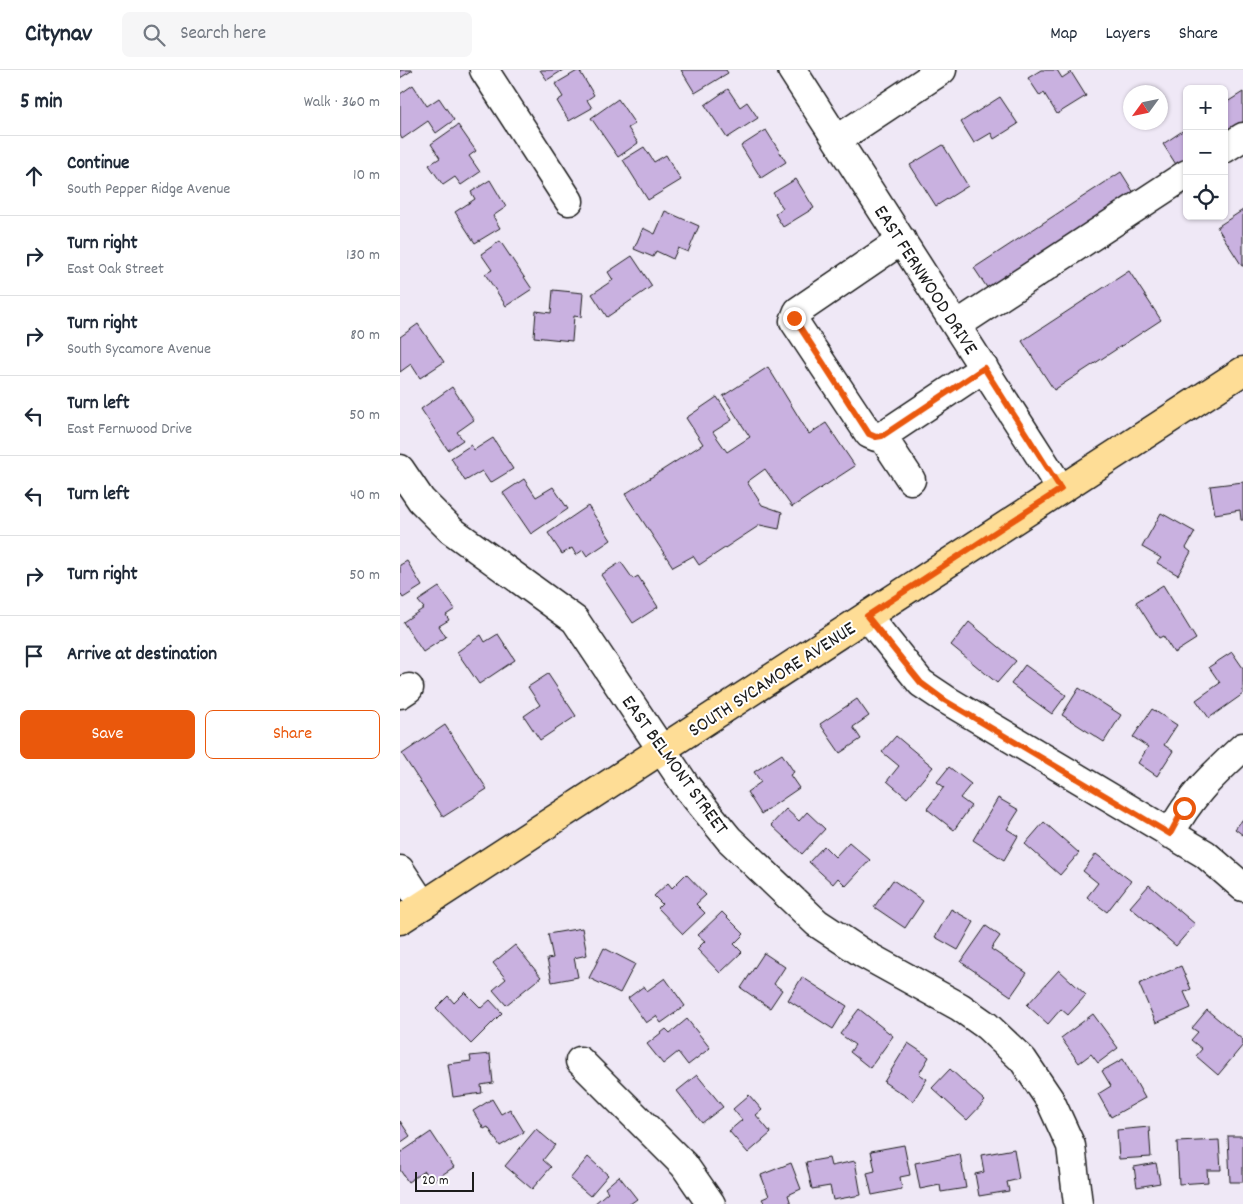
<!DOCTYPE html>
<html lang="en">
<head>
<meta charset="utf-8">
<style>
	:root { --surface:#fff; --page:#f6f6f7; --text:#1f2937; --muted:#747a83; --line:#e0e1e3; --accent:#ea580c }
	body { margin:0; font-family:Dekko,sans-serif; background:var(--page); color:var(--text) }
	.controls { position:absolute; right:15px; top:15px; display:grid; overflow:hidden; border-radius:8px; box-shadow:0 1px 4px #0004 }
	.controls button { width:45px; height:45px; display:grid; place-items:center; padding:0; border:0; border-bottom:1px solid var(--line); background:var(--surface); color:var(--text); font:25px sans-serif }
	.compass { position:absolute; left:723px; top:15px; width:45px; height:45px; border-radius:50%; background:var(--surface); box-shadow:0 1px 4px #0004; rotate:237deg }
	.scale { position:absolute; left:15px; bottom:12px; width:59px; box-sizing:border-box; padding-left:5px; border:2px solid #1c1c1c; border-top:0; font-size:14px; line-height:18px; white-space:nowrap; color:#1c1c1c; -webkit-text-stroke:4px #fff; paint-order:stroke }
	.stop { position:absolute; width:15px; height:15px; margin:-11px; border:4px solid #ea580c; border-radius:50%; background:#fff }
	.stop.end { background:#ea580c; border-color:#fff; box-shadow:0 1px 5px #0008 }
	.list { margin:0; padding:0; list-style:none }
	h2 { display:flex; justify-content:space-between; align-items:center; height:65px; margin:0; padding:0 20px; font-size:21px }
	h2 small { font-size:16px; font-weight:400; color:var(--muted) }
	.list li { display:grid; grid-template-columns:32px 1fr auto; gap:15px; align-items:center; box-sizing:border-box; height:80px; padding:0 20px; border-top:1px solid var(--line) }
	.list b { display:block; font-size:19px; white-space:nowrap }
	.list p { margin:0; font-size:16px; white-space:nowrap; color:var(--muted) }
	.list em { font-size:16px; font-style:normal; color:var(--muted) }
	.actions { display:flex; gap:10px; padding:15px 20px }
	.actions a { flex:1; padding:11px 0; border:1px solid var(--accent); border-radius:8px; text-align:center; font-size:18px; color:var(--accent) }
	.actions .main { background:var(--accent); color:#fff }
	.icon { flex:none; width:28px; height:28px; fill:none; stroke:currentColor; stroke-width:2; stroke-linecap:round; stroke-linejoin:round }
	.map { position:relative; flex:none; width:843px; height:1134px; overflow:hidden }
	header { display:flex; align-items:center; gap:30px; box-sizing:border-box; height:70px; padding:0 25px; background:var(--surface); border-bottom:1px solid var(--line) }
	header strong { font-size:24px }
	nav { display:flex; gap:28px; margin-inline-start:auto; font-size:18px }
	.search { width:350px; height:45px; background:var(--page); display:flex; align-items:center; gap:12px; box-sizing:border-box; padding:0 18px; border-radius:8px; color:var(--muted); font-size:19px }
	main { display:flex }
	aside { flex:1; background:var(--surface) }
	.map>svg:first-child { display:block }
	.building { fill:#c9b1e0; stroke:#1c1c1c }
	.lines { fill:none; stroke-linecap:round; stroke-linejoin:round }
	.minor-casing { stroke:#1c1c1c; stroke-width:31 }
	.major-casing { stroke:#1c1c1c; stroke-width:31 }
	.minor { stroke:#fff; stroke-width:28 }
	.major { stroke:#fedd96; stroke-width:28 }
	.route { stroke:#ea580c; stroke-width:6 }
	.labels { text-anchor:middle; stroke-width:4; stroke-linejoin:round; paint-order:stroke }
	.street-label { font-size:20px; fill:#1c1c1c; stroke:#fff }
</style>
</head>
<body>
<header>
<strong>Citynav</strong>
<div class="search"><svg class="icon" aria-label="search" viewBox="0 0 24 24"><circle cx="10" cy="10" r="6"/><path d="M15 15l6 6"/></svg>Search here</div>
<nav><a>Map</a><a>Layers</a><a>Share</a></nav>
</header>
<main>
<aside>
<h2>5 min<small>Walk · 360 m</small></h2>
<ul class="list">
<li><svg class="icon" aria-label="ahead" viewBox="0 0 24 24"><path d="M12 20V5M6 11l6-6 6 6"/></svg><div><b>Continue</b><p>South Pepper Ridge Avenue</p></div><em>10 m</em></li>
<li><svg class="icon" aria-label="right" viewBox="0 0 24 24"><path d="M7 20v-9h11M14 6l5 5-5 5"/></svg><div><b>Turn right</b><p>East Oak Street</p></div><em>130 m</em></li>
<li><svg class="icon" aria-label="right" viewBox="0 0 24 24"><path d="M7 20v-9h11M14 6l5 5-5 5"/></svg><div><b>Turn right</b><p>South Sycamore Avenue</p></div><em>80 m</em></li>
<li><svg class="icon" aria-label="left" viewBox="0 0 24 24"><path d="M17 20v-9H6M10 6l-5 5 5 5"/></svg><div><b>Turn left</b><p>East Fernwood Drive</p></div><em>50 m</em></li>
<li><svg class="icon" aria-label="left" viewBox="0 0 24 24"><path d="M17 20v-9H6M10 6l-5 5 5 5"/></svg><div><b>Turn left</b></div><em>40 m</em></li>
<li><svg class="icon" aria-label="right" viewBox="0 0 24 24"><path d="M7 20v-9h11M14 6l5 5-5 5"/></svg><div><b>Turn right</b></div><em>50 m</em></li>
<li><svg class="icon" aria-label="arrive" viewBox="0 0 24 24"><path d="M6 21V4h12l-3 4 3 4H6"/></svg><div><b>Arrive at destination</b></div></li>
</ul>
<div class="actions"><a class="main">Save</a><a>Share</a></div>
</aside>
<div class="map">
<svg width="843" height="1134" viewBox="0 0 843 1134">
	<rect width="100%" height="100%" fill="#efe8f6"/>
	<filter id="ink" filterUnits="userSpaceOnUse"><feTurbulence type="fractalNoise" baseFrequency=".02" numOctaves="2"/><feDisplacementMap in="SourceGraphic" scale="10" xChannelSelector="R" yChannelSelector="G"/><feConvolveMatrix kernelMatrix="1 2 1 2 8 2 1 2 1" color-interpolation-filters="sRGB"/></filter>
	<g filter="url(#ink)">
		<path class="building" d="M0,0H13L0,8Z
			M140,0H163L147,10Z
			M179,0L194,25L187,30L192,38L169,51L157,31L163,27L155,14Z
			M281,0H326L328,3L295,23Z
			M641,0H657L662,8L671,2L686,26L657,44L644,23L640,26L628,8Z
			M13,15L27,36L39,28L54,50L36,63L28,51L2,69L0,65V24Z
			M328,19L340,37L347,32L358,48L327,68L305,35Z
			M843,22V53L824,65V34Z
			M600,27L618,54L594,69L591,63L574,73L561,52Z
			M218,29L235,54L228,58L238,73L218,87L191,48Z
			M58,55L76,81L69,86L80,102L61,115L55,107L43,115L29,95L40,88L31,74Z
			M787,58V89L777,96L763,74Z
			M366,60L386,92L361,108L341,76Z
			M543,75L568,116L536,136L510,95Z
			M244,77L254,92L266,85L281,110L248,130L223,90Z
			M721,102L734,123L588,219L574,198Z
			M396,109L414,138L383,157L375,144L383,138L373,123Z
			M90,110L106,137L93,146L100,158L75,173L55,142L75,129L71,122Z
			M843,140V196H842L817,157Z
			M265,141L299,156L288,182L278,178L273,189L256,181L253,187L234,179L243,158L255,164Z
			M100,171L132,219L106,236L85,204L92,200L81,184Z
			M232,186L252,216L207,247L192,224L213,210L208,202Z
			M729,201L761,250L654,320L622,271Z
			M153,220L183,223L181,247L174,246L172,271L134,267L136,241L151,243Z
			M18,254L44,292L20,308L11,294L0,302V267Z
			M368,297L409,364L426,353L455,396L392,437L365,399L347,412L362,435L382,442L379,459L360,455L299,495L293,486L273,497L225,424L303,374L286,348L317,327L332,350L313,362L327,382L350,367L323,326Z
			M52,317L74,350L57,362L63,370L48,380L21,339Z
			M93,368L113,399L90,413L82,401L65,411L51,388L71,375L74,380Z
			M124,409L136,427L153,417L168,439L131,464L103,423Z
			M843,412V450H841L840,440L815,444L810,416Z
			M188,436L211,470L187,486L183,480L176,485L172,478L162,484L148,463Z
			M761,443L795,462L786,478L791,482L778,505L757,493L761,488L742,477Z
			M7,491L22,516L3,528L0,523V495Z
			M221,492L233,509L238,506L258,537L233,553L201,505Z
			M763,515L796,569L774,583L763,566L759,568L736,532Z
			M39,517L55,539L46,545L49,550L39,556L46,567L23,582L3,552L24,538L18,531Z
			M569,552L616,591L597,613L551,575Z
			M98,564L115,590L79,614L57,582L81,565L85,572Z
			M832,582L843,598V624L809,648L796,630L820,613L809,597Z
			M625,595L666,625L652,644L611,614Z
			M148,604L176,646L140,670L124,646L140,635L128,617Z
			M679,618L721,645L704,672L662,645Z
			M457,629L469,646L453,657L461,669L440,683L420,654Z
			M752,639L777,655L764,675L773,681L757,706L738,693L748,677L733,667Z
			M45,655L87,719L43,747L2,684Z
			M496,666L533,697L507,728L487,711L499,696L482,682Z
			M382,684L394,702L390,705L399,718L361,744L347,722L361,712L354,702Z
			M549,697L571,714L560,728L571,736L554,760L527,739L544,717L537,712Z
			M598,728L619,740L607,759L618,766L604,790L573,770Z
			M386,739L399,751L407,742L425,759L402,784L371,755Z
			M843,749V765L835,759Z
			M644,752L679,783L660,805L625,774Z
			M449,772L470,790L446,816L438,808L433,814L409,792L424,776L435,787Z
			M696,784L731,811L707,842L687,827L698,813L683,801Z
			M286,804L306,825L296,834L305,843L283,864L258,838L262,834L254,826L268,813L272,818Z
			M493,810L523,831L505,858L474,837Z
			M749,815L795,854L776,876L730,837Z
			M551,839L574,852L558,880L535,867Z
			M322,842L344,864L334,874L342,882L320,903L297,879L305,871L298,865Z
			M586,856L600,866L591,879L627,903L611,926L561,892Z
			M182,858L187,885L174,888L178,907L152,912L147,889L153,888L148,864Z
			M115,875L141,907L106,935L93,920L106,909L93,893Z
			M204,878L235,894L220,923L189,908Z
			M364,883L385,897L374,914L382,920L370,938L341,918Z
			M781,896L791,919L784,922L791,938L756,953L739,914Z
			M659,900L686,925L668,945L661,939L648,954L627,935Z
			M402,907L447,936L433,959L388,930Z
			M265,908L285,936L261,953L256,946L246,953L228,928L244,916L247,921Z
			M65,922L81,938L90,930L102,943L71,974L36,938L48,926L54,933Z
			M459,939L493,966L470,998L450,982L455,975L440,964Z
			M807,940L843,970V975L818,1005L796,986L802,979L791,970L798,962L792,958Z
			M693,944L718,978L698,993L691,984L679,993L661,968Z
			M287,949L310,978L288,995L278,982L263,994L247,974L266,959L270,963Z
			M508,973L529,987L519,1004L527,1009L513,1031L484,1012Z
			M90,984L93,1013L81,1015L82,1023L53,1027L48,994L71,991L70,986Z
			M723,989L745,1028L711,1047L698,1024L711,1016L702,1001Z
			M550,999L585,1031L567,1050L532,1018Z
			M297,1005L323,1037L302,1053L277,1021Z
			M349,1025L362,1040L356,1045L371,1063L348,1083L329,1061L342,1050L333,1039Z
			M92,1029L101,1044L110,1039L124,1062L100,1076L88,1057L84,1059L73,1041Z
			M0,1051L10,1066L0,1073Z
			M749,1057L751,1087L719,1089L717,1060Z
			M136,1059L155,1075L143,1090L151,1097L132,1119L105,1096Z
			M31,1062L54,1097L31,1112L24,1101L8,1112L0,1100V1083Z
			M828,1066H843V1112H830Z
			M819,1070L821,1100H807L808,1112L779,1114L777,1072Z
			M504,1075L510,1105L500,1107L502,1119L472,1125L467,1103L475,1101L471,1081Z
			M614,1079L619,1109L607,1112L609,1121L579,1126L575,1104L584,1102L581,1085Z
			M560,1084L566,1118L541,1122L540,1115L520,1119L515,1093Z
			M188,1087L208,1105L190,1126L170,1109Z
			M429,1088L431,1096L455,1091L461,1125L433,1130L430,1116L412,1119L406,1092Z
			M391,1093L401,1119L388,1125L391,1134H365L362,1129L369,1126L361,1105Z
			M756,1093L760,1113L737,1117L734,1097Z
			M219,1106L237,1129L230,1134H194L208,1122L205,1118Z"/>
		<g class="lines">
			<defs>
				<path id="minor" d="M84,0L169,131
					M392,0L661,419
					M438,69L542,0
					M824,79L843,67
					M502,170L398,241L394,251L469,364L476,367L482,366L584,298
					M557,255L787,104
					M482,366L511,410
					M0,399L21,430L51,460L175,550L286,716L329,769L417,853L464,884L560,937L587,956L623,990L650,1030L671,1076L678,1134
					M467,546L521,613L545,629L805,784L843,817
					M0,624L9,618
					M770,764C790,726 812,706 843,677
					M0,800L23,835
					M180,991L284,1095L311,1134"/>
				<path id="major" d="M0,850L843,301"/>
			</defs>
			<use href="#minor" class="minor-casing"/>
			<use href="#major" class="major-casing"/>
			<use href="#minor" class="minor"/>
			<use href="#major" class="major"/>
		</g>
	</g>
	<g class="lines" filter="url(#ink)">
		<path class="route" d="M394,248L469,364L476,367L482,366L584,298L661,419L467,546L521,613L544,630L770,764L784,738"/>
	</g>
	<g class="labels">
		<g class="street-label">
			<text transform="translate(527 209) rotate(57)" y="7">EAST FERNWOOD DRIVE</text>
			<text transform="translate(371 608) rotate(-33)" y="7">SOUTH SYCAMORE AVENUE</text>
			<text transform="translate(276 694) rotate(54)" y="7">EAST BELMONT STREET</text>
		</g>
	</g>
</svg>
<div class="controls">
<button>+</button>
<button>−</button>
<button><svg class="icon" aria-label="locate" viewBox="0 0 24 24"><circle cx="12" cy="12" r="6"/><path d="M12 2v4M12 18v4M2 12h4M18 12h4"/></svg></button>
</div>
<svg class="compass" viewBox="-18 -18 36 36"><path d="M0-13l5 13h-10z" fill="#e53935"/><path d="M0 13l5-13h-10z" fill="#747a83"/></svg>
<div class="scale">20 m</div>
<div class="stop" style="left:784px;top:738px"></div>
<div class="stop end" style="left:394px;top:248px"></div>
</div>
</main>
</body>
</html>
